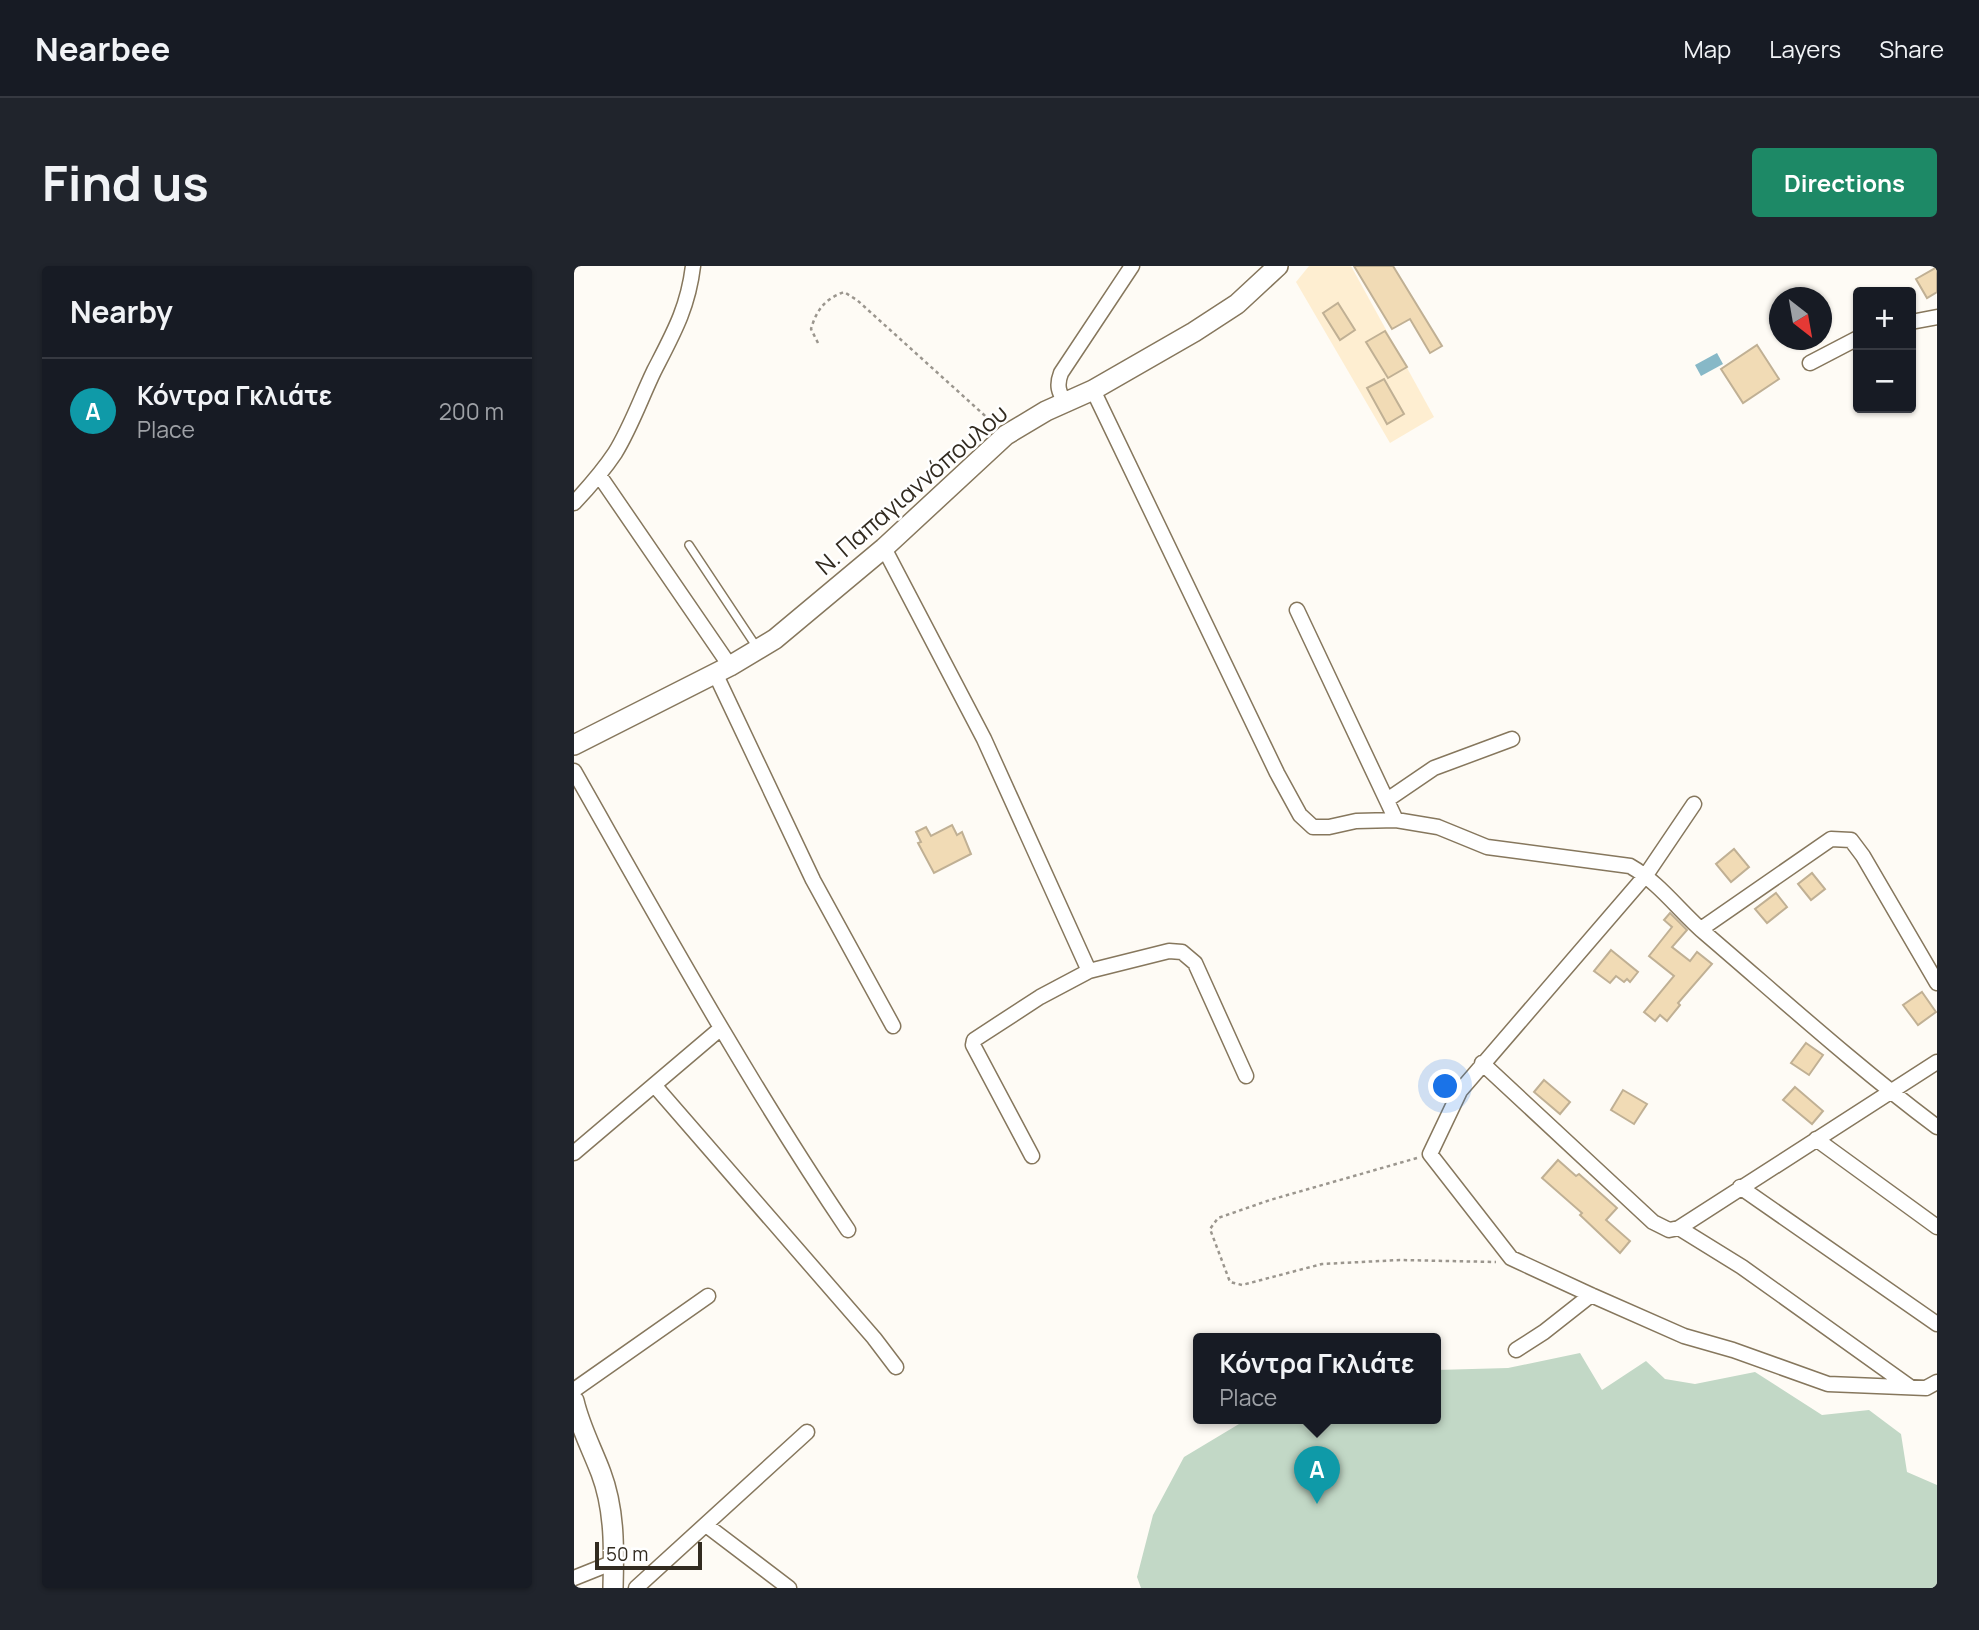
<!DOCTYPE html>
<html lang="en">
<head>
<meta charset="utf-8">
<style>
	:root { --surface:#171b24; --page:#20242c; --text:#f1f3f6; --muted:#9ea1a6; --line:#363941; --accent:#1d8966 }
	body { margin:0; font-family:Manrope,sans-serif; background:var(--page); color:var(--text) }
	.controls { position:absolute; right:21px; top:21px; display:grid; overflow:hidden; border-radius:7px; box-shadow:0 2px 5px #0004 }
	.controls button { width:63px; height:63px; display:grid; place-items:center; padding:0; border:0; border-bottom:2px solid var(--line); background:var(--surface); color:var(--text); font:35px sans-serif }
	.compass { position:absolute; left:1195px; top:21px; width:63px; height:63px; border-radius:50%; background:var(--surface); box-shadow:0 2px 5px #0004; rotate:149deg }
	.scale { position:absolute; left:21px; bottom:18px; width:107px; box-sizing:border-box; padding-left:7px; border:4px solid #322b20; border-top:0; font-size:19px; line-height:24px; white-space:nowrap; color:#322b20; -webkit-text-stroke:5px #fff; paint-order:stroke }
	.you { position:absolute; left:872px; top:821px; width:24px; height:24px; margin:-18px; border:5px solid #fff; border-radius:50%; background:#1a73e8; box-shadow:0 0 0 10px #1a73e833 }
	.badge { display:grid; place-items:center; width:46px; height:46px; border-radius:50%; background:var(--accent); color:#fff; font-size:23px; font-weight:700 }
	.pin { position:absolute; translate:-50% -58px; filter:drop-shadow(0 2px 4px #0008) }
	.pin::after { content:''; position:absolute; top:37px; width:24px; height:21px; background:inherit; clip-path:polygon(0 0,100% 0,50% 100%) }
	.popup { position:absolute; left:619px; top:1067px; width:248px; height:91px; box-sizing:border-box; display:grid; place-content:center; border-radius:7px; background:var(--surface); filter:drop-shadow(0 2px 5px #0005); font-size:23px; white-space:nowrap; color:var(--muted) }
	.popup b { font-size:26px; color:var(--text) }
	.popup::after { content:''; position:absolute; left:50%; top:100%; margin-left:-14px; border:14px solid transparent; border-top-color:var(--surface) }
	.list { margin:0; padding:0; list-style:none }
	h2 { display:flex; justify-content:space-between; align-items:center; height:91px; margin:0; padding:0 28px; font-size:30px }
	h2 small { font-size:23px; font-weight:400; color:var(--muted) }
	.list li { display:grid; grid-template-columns:46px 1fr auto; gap:21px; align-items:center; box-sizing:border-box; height:105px; padding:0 28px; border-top:2px solid var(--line) }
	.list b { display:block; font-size:26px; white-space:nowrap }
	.list p { margin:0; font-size:23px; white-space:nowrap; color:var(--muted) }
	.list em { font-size:23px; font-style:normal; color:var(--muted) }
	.map { position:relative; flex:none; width:1363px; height:1322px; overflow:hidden; border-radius:7px }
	header { display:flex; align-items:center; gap:42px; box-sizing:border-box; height:98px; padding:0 35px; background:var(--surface); border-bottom:2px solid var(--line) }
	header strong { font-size:33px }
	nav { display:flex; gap:38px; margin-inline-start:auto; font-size:24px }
	.intro { display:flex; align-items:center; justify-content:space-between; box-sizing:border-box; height:168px; padding:0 42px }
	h1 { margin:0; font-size:49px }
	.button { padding:18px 32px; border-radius:7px; background:var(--accent); color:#fff; font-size:24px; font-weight:700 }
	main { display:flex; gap:42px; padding:0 42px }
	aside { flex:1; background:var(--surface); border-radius:7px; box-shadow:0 2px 5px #0004 }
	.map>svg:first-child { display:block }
	.built { fill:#feeed1 }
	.green { fill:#c2d8c6 }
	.water { fill:#87b8c7 }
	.building { fill:#f1dbb5; stroke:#c0b094; stroke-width:2 }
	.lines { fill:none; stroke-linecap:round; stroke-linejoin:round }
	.lane-casing { stroke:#86775d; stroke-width:10 }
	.street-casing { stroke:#86775d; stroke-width:17 }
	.secondary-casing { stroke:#86775d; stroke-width:22 }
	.path { stroke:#9b968e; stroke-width:2.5; stroke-dasharray:3.5 3.5; stroke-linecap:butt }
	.lane { stroke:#fff; stroke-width:7 }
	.street { stroke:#fff; stroke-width:14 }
	.secondary { stroke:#fff; stroke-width:19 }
	.labels { text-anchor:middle; stroke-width:5; stroke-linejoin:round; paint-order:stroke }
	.street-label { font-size:24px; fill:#322b20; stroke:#fff }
</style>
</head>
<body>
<header>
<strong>Nearbee</strong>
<nav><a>Map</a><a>Layers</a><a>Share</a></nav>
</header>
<div class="intro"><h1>Find us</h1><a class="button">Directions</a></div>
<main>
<aside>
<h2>Nearby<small></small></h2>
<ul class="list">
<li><span class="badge" style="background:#0f9aa8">A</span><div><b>Κόντρα Γκλιάτε</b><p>Place</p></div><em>200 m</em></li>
</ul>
</aside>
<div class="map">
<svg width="1363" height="1322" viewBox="0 0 1363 1322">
	<rect width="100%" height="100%" fill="#fefbf5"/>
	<path class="built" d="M735,0H777L860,151L816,177L722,16Z"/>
	<path class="green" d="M1006,1087L1028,1124L1072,1095L1091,1113L1121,1118L1181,1106L1248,1149L1295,1144L1327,1168L1333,1206L1363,1219V1322H567L563,1311L579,1249L610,1191L675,1152H862V1104L934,1102Z"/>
	<path class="water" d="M1143,87L1149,98L1127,110L1121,99Z"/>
	<path class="building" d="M780,0H819L868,80L856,87L836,53L818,63Z
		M1363,1V26L1353,32L1342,13Z
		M764,37L781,64L766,74L749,47Z
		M811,65L833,101L814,112L792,76Z
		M1183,79L1205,113L1169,137L1147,103Z
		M810,113L830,148L813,158L793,122Z
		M378,559L383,569L388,566L397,588L360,607L344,577L347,576L342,566L352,561L357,570Z
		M1160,583L1175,601L1157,616L1142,598Z
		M1238,607L1251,623L1237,634L1224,618Z
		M1202,627L1213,641L1193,657L1181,643Z
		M1096,647L1113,664L1098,681L1116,695L1123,686L1138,698L1104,737L1106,739L1093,755L1086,749L1081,755L1070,746L1100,710L1075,690L1098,661L1090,654Z
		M1037,684L1064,706L1056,716L1053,713L1050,716L1042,710L1036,717L1020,705Z
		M1348,726L1362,746L1344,759L1329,739Z
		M1232,777L1249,789L1235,809L1217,797Z
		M970,814L996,836L986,848L960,826Z
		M1221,821L1249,845L1238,858L1209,834Z
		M1049,824L1073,838L1060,858L1037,844Z
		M984,894L1002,910L1005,908L1043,942L1032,954L1056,975L1046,987L1006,949L1008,947L968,912Z"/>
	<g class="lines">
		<defs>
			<path id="lane" d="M115,279L184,383"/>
			<path id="street" d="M1337,56L1363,51
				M1236,97L1284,72
				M519,124L703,507L726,549L739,561H755L782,555L822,554L864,561L913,581L1056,600C1086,617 1106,646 1132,668C1208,733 1283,801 1363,861
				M491,137C485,126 482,120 487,107L558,0
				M25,209L156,400
				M0,237C15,221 29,205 41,187C57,161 67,132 80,105C99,68 114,42 119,0
				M310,282L410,473L515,705
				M723,344L822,554
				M141,407L239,614L319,760
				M0,505C88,660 174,816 274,964
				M813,534L860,502L938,473
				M1120,538L1072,609L886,825L856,888L937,992L1017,1029L1110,1070L1159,1084L1254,1118L1352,1122L1363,1116
				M1127,663L1257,573L1277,574L1289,590L1363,717
				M908,797L1079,956L1095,964L1105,962L1363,796
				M81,820L300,1072L322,1101
				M1242,873L1363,961
				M0,887L146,763
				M458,890L399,779L400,774L466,731L515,705L595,685L608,686L621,697L672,810
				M1166,921L1363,1058
				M1105,962L1168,1001L1336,1121
				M942,1084L970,1066L1017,1029
				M0,1124L134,1030
				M132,1259L215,1322
				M0,1312L40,1296
				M62,1322L233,1166"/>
			<path id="secondary" d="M0,479L156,400L201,373L310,282L432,169L472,145L519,124L620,66L663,38L704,0
				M0,1135C6,1161 18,1183 27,1207C41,1244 40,1284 39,1322"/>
		</defs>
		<use href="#lane" class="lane-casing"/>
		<use href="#street" class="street-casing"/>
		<use href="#secondary" class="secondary-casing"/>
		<path class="path" d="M244,77L237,63C243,43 251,33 270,26L283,34L419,157
			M843,892L696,934L644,952L636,963L656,1016L668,1019L748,998L826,994L922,996"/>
		<use href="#lane" class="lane"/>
		<use href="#street" class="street"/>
		<use href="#secondary" class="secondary"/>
	</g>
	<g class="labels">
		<g class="street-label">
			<text transform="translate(338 224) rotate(-41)" y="8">Ν. Παπαγιαννόπουλου</text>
		</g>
	</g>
</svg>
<div class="controls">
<button>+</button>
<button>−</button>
</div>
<svg class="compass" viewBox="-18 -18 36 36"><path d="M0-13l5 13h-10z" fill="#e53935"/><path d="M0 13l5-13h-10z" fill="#9ea1a6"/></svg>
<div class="scale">50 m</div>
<div class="you"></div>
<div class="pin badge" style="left:743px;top:1238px;background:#0f9aa8">A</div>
<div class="popup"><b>Κόντρα Γκλιάτε</b>Place</div>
</div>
</main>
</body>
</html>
